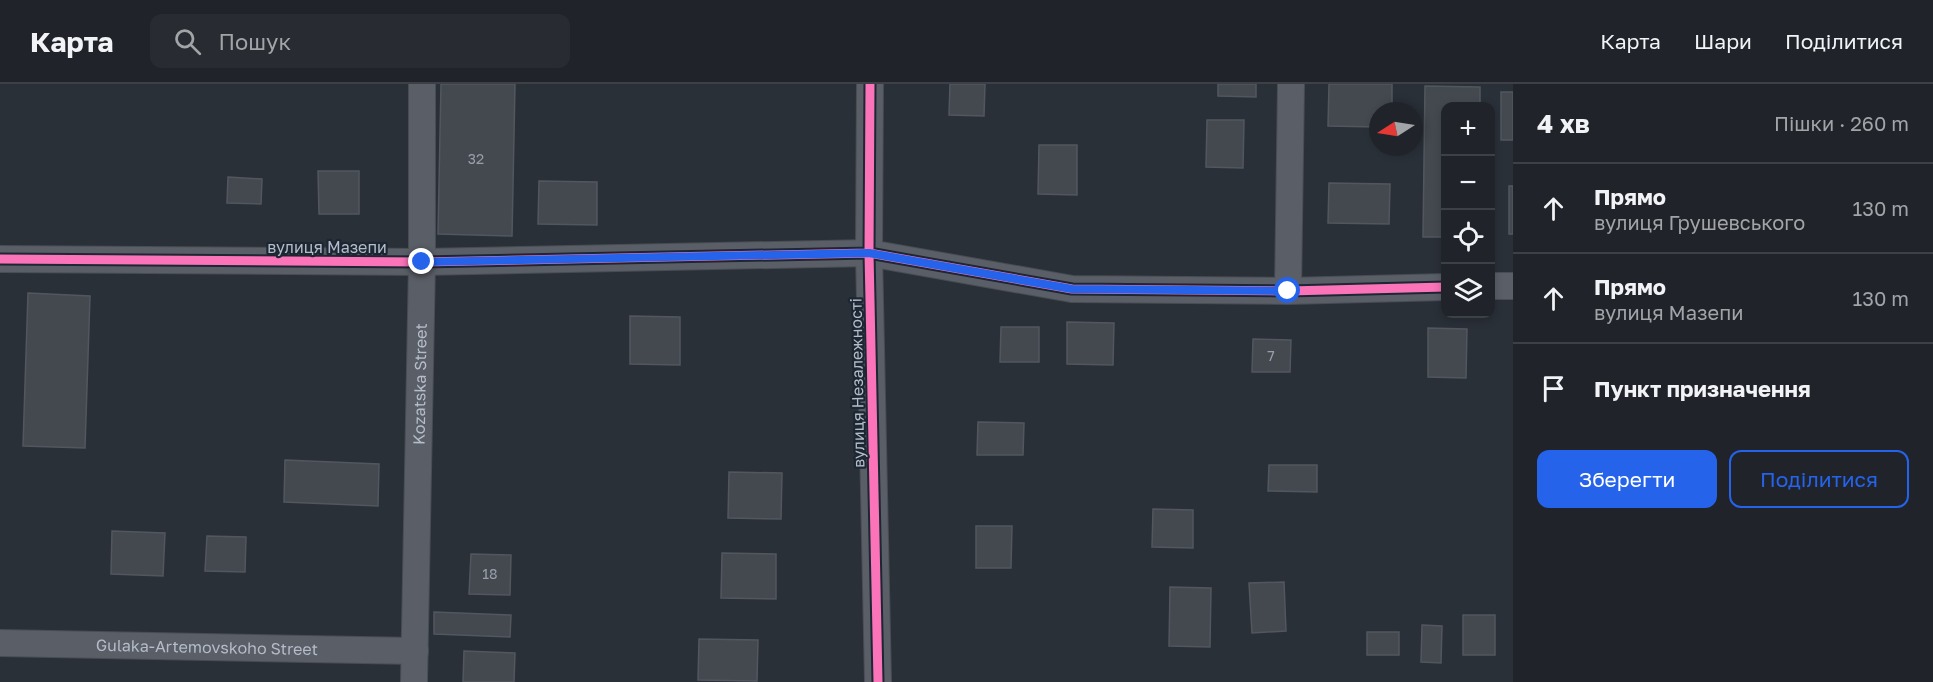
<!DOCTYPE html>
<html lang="uk">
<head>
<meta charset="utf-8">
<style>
	:root { --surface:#20242a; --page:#282c32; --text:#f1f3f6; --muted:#a2a4a8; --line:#3d4147; --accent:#2563eb }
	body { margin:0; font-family:"Golos Text",sans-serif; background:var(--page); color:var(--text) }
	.controls { position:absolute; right:18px; top:18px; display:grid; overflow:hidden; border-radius:12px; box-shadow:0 3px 9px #0003 }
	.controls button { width:54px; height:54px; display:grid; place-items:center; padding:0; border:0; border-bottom:2px solid var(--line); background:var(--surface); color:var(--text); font:30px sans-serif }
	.compass { position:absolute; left:1369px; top:18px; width:54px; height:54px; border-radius:50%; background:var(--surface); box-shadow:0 3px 9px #0003; rotate:258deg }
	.stop { position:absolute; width:18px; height:18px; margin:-14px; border:4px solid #2563eb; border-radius:50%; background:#fff }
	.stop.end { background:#2563eb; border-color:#fff; box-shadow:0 2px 6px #0008 }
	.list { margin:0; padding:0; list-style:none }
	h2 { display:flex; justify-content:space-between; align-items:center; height:78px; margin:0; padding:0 24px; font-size:26px }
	h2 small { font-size:20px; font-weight:400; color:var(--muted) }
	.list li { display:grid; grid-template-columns:39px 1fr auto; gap:18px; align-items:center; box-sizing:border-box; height:90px; padding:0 24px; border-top:2px solid var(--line) }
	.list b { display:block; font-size:22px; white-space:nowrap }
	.list p { margin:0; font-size:20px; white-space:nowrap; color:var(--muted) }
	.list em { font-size:20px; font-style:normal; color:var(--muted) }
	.actions { display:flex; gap:12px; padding:18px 24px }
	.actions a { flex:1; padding:14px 0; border:2px solid var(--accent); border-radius:12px; text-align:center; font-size:21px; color:var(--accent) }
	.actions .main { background:var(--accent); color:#fff }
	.icon { flex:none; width:33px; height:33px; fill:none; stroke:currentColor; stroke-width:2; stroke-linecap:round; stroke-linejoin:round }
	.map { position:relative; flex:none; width:1513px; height:598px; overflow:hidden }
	header { display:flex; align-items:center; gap:36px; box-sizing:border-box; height:84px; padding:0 30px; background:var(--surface); border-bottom:2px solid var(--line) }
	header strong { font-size:28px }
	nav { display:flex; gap:33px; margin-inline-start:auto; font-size:21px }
	.search { width:420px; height:54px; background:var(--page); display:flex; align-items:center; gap:15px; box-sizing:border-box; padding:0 21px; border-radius:12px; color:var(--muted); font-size:22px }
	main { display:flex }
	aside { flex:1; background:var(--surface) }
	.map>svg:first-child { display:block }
	.building { fill:#444950; stroke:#52575f; stroke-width:1.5 }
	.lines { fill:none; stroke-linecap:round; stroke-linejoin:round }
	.street-casing { stroke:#484c53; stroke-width:28 }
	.street { stroke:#5a5e66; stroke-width:26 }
	.cycleway-casing { stroke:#1d2633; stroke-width:13 }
	.cycleway { stroke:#fb73b8; stroke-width:9 }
	.route { stroke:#2563eb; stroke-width:8 }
	.labels { text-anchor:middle; stroke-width:4.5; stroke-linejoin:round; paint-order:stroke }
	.number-label { font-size:14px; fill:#989fab }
	.street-label { font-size:16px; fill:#b4bcc9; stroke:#1d2633 }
</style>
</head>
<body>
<header>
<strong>Карта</strong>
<div class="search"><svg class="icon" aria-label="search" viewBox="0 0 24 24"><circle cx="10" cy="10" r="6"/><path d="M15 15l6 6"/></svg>Пошук</div>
<nav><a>Карта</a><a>Шари</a><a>Поділитися</a></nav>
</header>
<main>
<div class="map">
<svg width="1513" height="598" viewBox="0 0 1513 598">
	<rect width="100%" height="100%" fill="#2a3038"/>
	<path class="building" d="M441,0H515L512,152L438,150Z
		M950,0H985L984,32L949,31Z
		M1218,0H1256V13L1218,12Z
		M1329,0H1392V27H1378V43L1328,42Z
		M1425,2L1480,3V22H1446V153H1423Z
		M1501,8H1513V56H1501Z
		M1207,36H1244L1243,84L1206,83Z
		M1039,61H1077V111L1038,110Z
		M318,87H359V130H319Z
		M228,93L262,95L261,120L227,119Z
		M539,97L597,98V141L538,140Z
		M1329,99L1390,100L1389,140L1328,139Z
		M1509,102H1513V150H1509Z
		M28,209L90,212L85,364L23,362Z
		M630,232L680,233V281L630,280Z
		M1067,238L1114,239L1113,281L1067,280Z
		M1001,243H1039V278H1000Z
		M1428,244L1467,245L1466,294L1428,293Z
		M1253,255L1291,256L1290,288H1252Z
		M978,338L1024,339L1023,371H977Z
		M285,376L379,380L378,422L284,418Z
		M1269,381H1317V408L1268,407Z
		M729,388L782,389L781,435L728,434Z
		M1153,425L1193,426V464L1152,463Z
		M976,442H1012L1011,484H976Z
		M112,447L165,449L163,492L111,490Z
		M207,452L246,453L245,488L205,487Z
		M722,469L776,470V515L721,514Z
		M471,470L511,471L510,511L469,510Z
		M1284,498L1286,547L1252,549L1249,499Z
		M1170,503L1211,504L1210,563L1169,562Z
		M434,528L511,531L510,553L434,550Z
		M1463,531H1495V571H1463Z
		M1422,541L1442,542L1441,579L1421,578Z
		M1367,548H1399V571H1367Z
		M699,555L758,556L757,597L698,596Z
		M464,567L515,569L514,598H463Z"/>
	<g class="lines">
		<defs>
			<g id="street">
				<path d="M870,0L869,169L878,598"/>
				<path d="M0,175L422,178L869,169L1072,205L1288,207L1446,203"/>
				<path d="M1490,202H1513"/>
				<path d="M1288,207L1291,0"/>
				<path id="s1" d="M0,559L415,567"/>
				<path id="s2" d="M414,598L422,178V0"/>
			</g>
		</defs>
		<use href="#street" class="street-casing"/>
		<use href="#street" class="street"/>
		<defs>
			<path id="cycleway" d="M870,0L869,169L878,598
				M0,175L422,178L869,169L1072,205L1288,207L1446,203"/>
		</defs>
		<use href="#cycleway" class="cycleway-casing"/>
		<use href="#cycleway" class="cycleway"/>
	</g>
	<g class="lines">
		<path class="route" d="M422,178L869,169L1072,205L1288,207"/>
	</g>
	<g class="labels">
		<g class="number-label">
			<text x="476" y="80">32</text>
			<text x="1271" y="277">7</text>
			<text x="490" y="495">18</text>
		</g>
		<g class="street-label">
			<text x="327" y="169">вулиця Мазепи</text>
			<text dy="6" stroke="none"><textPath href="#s2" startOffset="298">Kozatska Street</textPath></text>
			<text transform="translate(857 299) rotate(-91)" y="6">вулиця Незалежності</text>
			<text dy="6" stroke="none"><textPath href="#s1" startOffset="207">Gulaka-Artemovskoho Street</textPath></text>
		</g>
	</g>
</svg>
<div class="controls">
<button>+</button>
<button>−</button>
<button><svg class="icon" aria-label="locate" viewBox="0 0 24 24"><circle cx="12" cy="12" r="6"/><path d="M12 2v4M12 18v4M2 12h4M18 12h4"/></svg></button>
<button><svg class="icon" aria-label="layers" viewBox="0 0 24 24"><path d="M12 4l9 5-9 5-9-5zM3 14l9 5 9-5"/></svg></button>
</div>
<svg class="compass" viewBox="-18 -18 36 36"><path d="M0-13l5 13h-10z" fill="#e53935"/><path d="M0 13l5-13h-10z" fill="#a2a4a8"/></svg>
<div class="stop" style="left:1288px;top:207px"></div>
<div class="stop end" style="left:422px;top:178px"></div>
</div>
<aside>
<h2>4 хв<small>Пішки · 260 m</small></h2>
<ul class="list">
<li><svg class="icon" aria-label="ahead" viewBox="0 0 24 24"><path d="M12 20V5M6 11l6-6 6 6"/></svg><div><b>Прямо</b><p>вулиця Грушевського</p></div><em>130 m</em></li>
<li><svg class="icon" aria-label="ahead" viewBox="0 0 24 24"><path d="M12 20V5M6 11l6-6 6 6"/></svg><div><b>Прямо</b><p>вулиця Мазепи</p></div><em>130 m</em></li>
<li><svg class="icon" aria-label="arrive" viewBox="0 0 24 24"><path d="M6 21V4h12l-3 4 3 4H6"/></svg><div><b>Пункт призначення</b></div></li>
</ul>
<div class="actions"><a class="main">Зберегти</a><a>Поділитися</a></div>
</aside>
</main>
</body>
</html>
